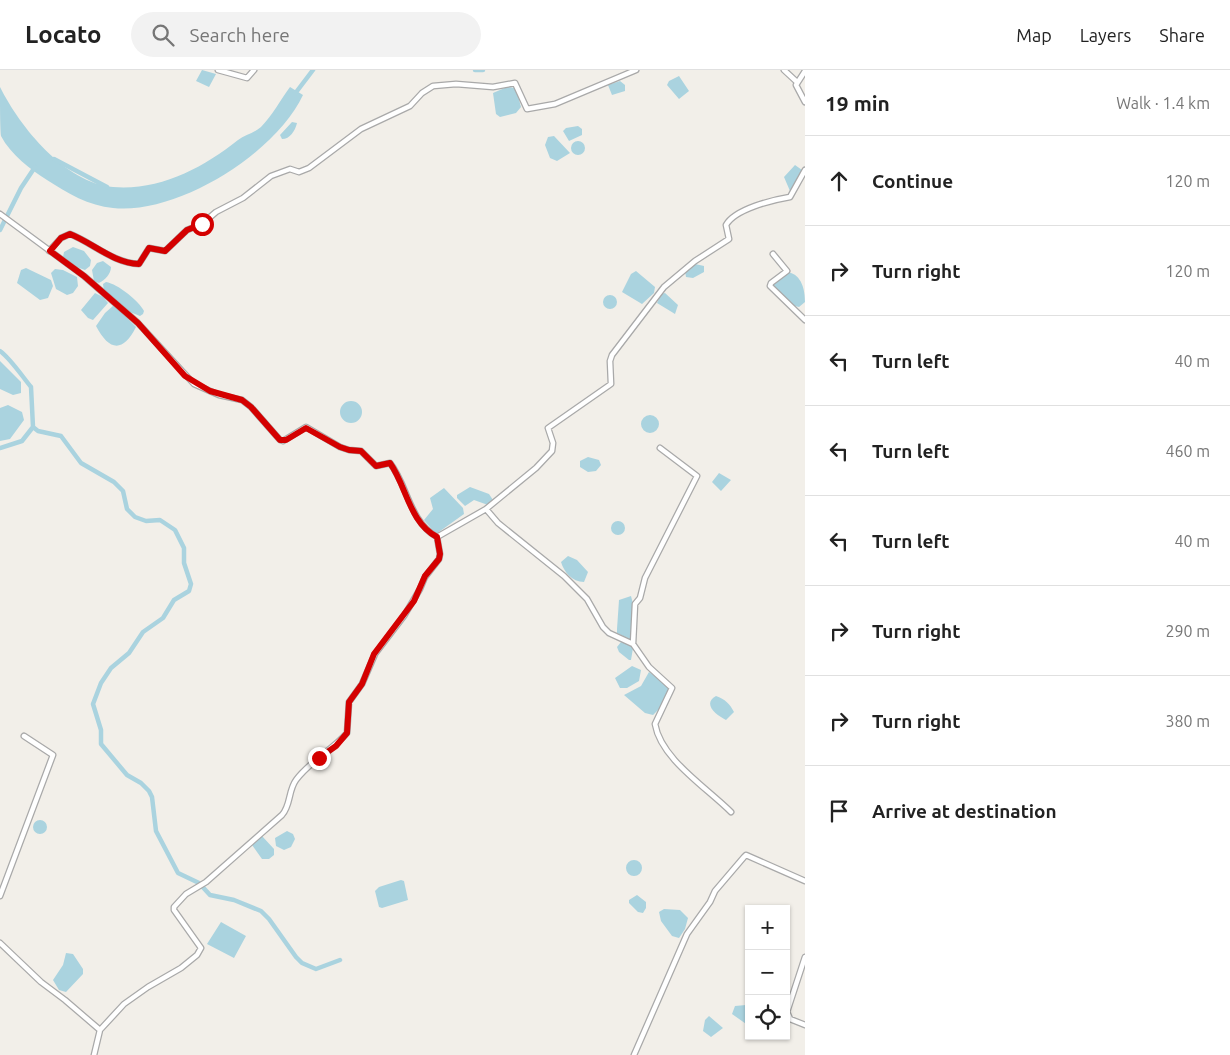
<!DOCTYPE html>
<html lang="en">
<head>
<meta charset="utf-8">
<style>
	:root { --surface:#fff; --page:#f2f2f2; --text:#222; --muted:#767676; --line:#e0e0e0 }
	body { margin:0; font-family:Ubuntu,sans-serif; background:var(--page); color:var(--text) }
	.controls { position:absolute; right:15px; bottom:15px; display:grid; overflow:hidden; border-radius:0px; box-shadow:0 1px 4px #0004 }
	.controls button { width:45px; height:45px; display:grid; place-items:center; padding:0; border:0; border-bottom:1px solid var(--line); background:var(--surface); color:var(--text); font:25px sans-serif }
	.stop { position:absolute; width:15px; height:15px; margin:-11px; border:4px solid #d40000; border-radius:50%; background:#fff }
	.stop.end { background:#d40000; border-color:#fff; box-shadow:0 1px 5px #0008 }
	.list { margin:0; padding:0; list-style:none }
	h2 { display:flex; justify-content:space-between; align-items:center; height:65px; margin:0; padding:0 20px; font-size:21px }
	h2 small { font-size:16px; font-weight:400; color:var(--muted) }
	.list li { display:grid; grid-template-columns:32px 1fr auto; gap:15px; align-items:center; box-sizing:border-box; height:90px; padding:0 20px; border-top:1px solid var(--line) }
	.list b { display:block; font-size:19px; white-space:nowrap }
	.list em { font-size:16px; font-style:normal; color:var(--muted) }
	.icon { flex:none; width:28px; height:28px; fill:none; stroke:currentColor; stroke-width:2; stroke-linecap:round; stroke-linejoin:round }
	.map { position:relative; flex:none; width:805px; height:985px; overflow:hidden }
	header { display:flex; align-items:center; gap:30px; box-sizing:border-box; height:70px; padding:0 25px; background:var(--surface); border-bottom:1px solid var(--line) }
	header strong { font-size:24px }
	nav { display:flex; gap:28px; margin-inline-start:auto; font-size:18px }
	.search { width:350px; height:45px; background:var(--page); display:flex; align-items:center; gap:12px; box-sizing:border-box; padding:0 18px; border-radius:28px; color:var(--muted); font-size:19px }
	main { display:flex }
	aside { flex:1; background:var(--surface) }
	.map>svg:first-child { display:block }
	.water { fill:#aad3df }
	.lines { fill:none; stroke-linecap:round; stroke-linejoin:round }
	.canal { stroke:#aad3df; stroke-width:4.5 }
	.street-casing { stroke:#a9a9a9; stroke-width:7 }
	.street { stroke:#fff; stroke-width:4.5 }
	.route { stroke:#d40000; stroke-width:6 }
</style>
</head>
<body>
<header>
<strong>Locato</strong>
<div class="search"><svg class="icon" aria-label="search" viewBox="0 0 24 24"><circle cx="10" cy="10" r="6"/><path d="M15 15l6 6"/></svg>Search here</div>
<nav><a>Map</a><a>Layers</a><a>Share</a></nav>
</header>
<main>
<div class="map">
<svg width="805" height="985" viewBox="0 0 805 985">
	<rect width="100%" height="100%" fill="#f2efe9"/>
	<path class="water" d="M202,0L216,4L209,17L196,11Z
		M679,6L689,21L679,29L667,15L669,11Z
		M620,11L625,15V21L612,25L608,15Z
		M0,17C20,57 65,113 113,117C159,121 203,98 238,70C245,65 254,63 261,57C272,46 281,29 290,17L303,25C276,83 178,145 113,138C89,136 67,123 47,110C30,99 11,85 1,66C0,58 0,28 0,17Z
		M507,17L516,18L521,37L516,43L500,47L496,44L493,23Z
		M292,52L297,53C295,61 290,69 282,69L280,65Z
		M578,56L582,59V65L569,71L563,61L566,58Z
		M554,66L570,83L557,91L550,88L545,75L548,67Z
		M571 78a7 7 0 1 1 14 0a7 7 0 1 1-14 0Z
		M795,95L802,100L790,121L784,107Z
		M73,177L84,181L91,190L90,196L85,200L71,195L63,187L64,182Z
		M103,191L111,197C111,204 105,210 99,213L94,211L92,200L97,193Z
		M695,194L704,196V202L693,208L686,207L685,201Z
		M26,198L51,210L53,216L48,228L40,230L17,213L21,200Z
		M55,199L63,200L77,207L78,216L73,223L67,225L56,219L51,203Z
		M636,201L655,217L654,223L642,234L622,222L631,204Z
		M788,202C802,205 805,220 805,232L799,237L795,236L772,216Z
		M106,212C118,214 139,231 144,241L143,244L140,246L130,242L104,221L103,214Z
		M95,223L103,227L108,233L93,250L88,248L81,240Z
		M665,223L678,235L675,244L657,233L661,224Z
		M603 232a7 7 0 1 1 14 0a7 7 0 1 1-14 0Z
		M114,235L136,257C123,283 109,281 96,256L105,243Z
		M0,291L21,312V323L13,325L0,319Z
		M340 342a11 11 0 1 1 22 0a11 11 0 1 1-22 0Z
		M8,335L22,342L24,350L10,369L0,371V338Z
		M641 354a9 9 0 1 1 18 0a9 9 0 1 1-18 0Z
		M588,387L599,390L601,395L596,401L588,402L580,397V391Z
		M719,403L731,410L721,421L712,412Z
		M470,417L489,424L493,430L488,435L474,430L465,436L457,428V425Z
		M444,418L463,438L464,444L436,464L424,450L433,439L430,428Z
		M611 458a7 7 0 1 1 14 0a7 7 0 1 1-14 0Z
		M568,486L577,490L588,502L584,512C572,512 564,502 561,492Z
		M631,526L633,534L632,570L617,563V559L619,530Z
		M621,572L630,574L633,578L631,590H629L619,582L617,577Z
		M632,596L641,600L639,611L627,618H620L615,608Z
		M649,602L671,618L663,635L653,645L645,643L624,625L641,616Z
		M716,626C725,629 730,634 734,642L726,650C716,645 702,634 716,626Z
		M33 757a7 7 0 1 1 14 0a7 7 0 1 1-14 0Z
		M287,761L293,764L295,769L291,777L284,780L276,776L275,768Z
		M262,766L274,779V785L269,789H262L252,775Z
		M626 798a8 8 0 1 1 16 0a8 8 0 1 1-16 0Z
		M401,810L404,811L408,830L382,838L379,837L375,821L379,817Z
		M637,825L646,832V838L643,843L638,842L629,833V830Z
		M664,839L680,840L688,848L685,859L679,868L672,866L661,851L659,842Z
		M221,852L246,866L234,888L207,874Z
		M66,883L73,884L83,899V904L66,922L59,920L53,910L63,895Z
		M746,935L749,936V956L732,944L735,936Z
		M709,946L723,958L711,967L703,961L705,950Z"/>
	<g class="lines">
		<path class="canal" d="M475,0H483
			M294,25L313,0
			M54,89L107,117
			M0,160L21,118L35,97
			M0,281C10,288 22,306 31,317L33,357L38,361L61,366L81,393L114,412L123,421L127,439L135,447L146,451L160,450L175,460L184,478V493L191,514L189,521L174,530L163,548L143,562L129,583L111,598L101,613L93,634L101,660V674L127,705L141,713L149,721L152,727L156,761L178,803L199,813L210,825L234,830L261,841L269,849L296,887L302,893L316,899L340,890
			M0,378L22,371L33,357"/>
		<defs>
			<path id="street" d="M218,0L247,8L254,0
				M784,0L797,12
				M805,1L796,15L805,32
				M0,144L84,206L138,253L194,314L219,325L242,330L251,337L280,370L283,371L306,357L340,377L349,380L361,381L376,396L390,393C408,416 409,451 437,467
				M49,181L61,168L70,164C93,173 113,193 139,194L149,178L165,181L187,160L202,154L216,142L243,128L271,106L290,99L299,102L309,98L361,59L410,36L422,23L433,16L456,14L493,17L515,13L527,39L555,34L636,0
				M773,184L787,201L771,213L770,216L805,250
				M486,439L498,453L564,506L587,529L603,557L609,563L633,574L649,597L672,618L655,654C661,689 706,717 731,742
				M633,574L635,534L640,528L645,508L697,406L660,378
				M0,826L53,685L24,666
				M0,873L41,912L65,930L100,960
				M805,887L787,942L790,949L805,955
				M94,985L100,960L124,934L148,917L181,898L197,885L201,878L174,840V837L186,824L206,812L282,745C291,735 288,721 296,710C309,692 332,680 347,663L349,632L362,614L375,584L404,546L420,519L425,507L439,489L440,484L437,467L486,439L536,398L552,381L553,373L548,358L611,314L610,291L612,285L664,217L695,191L729,169L726,155C735,139 772,130 790,127L805,100
				M634,985L687,864L710,832L715,821L744,787L746,785L805,811"/>
		</defs>
		<use href="#street" class="street-casing"/>
		<use href="#street" class="street"/>
	</g>
	<g class="lines">
		<path class="route" d="M202,154L187,160L165,181L149,178L139,194C113,193 93,173 70,164L61,168L50,181L84,206L138,253L185,306L210,321L242,330L251,337L280,370H286L306,358L340,377L349,380L361,381L376,396L390,393C407,417 409,452 437,467L440,484L439,489L425,506L414,531L374,584L362,614L349,632L347,663L336,676L319,688"/>
	</g>
</svg>
<div class="controls">
<button>+</button>
<button>−</button>
<button><svg class="icon" aria-label="locate" viewBox="0 0 24 24"><circle cx="12" cy="12" r="6"/><path d="M12 2v4M12 18v4M2 12h4M18 12h4"/></svg></button>
</div>
<div class="stop" style="left:202px;top:154px"></div>
<div class="stop end" style="left:319px;top:688px"></div>
</div>
<aside>
<h2>19 min<small>Walk · 1.4 km</small></h2>
<ul class="list">
<li><svg class="icon" aria-label="ahead" viewBox="0 0 24 24"><path d="M12 20V5M6 11l6-6 6 6"/></svg><div><b>Continue</b></div><em>120 m</em></li>
<li><svg class="icon" aria-label="right" viewBox="0 0 24 24"><path d="M7 20v-9h11M14 6l5 5-5 5"/></svg><div><b>Turn right</b></div><em>120 m</em></li>
<li><svg class="icon" aria-label="left" viewBox="0 0 24 24"><path d="M17 20v-9H6M10 6l-5 5 5 5"/></svg><div><b>Turn left</b></div><em>40 m</em></li>
<li><svg class="icon" aria-label="left" viewBox="0 0 24 24"><path d="M17 20v-9H6M10 6l-5 5 5 5"/></svg><div><b>Turn left</b></div><em>460 m</em></li>
<li><svg class="icon" aria-label="left" viewBox="0 0 24 24"><path d="M17 20v-9H6M10 6l-5 5 5 5"/></svg><div><b>Turn left</b></div><em>40 m</em></li>
<li><svg class="icon" aria-label="right" viewBox="0 0 24 24"><path d="M7 20v-9h11M14 6l5 5-5 5"/></svg><div><b>Turn right</b></div><em>290 m</em></li>
<li><svg class="icon" aria-label="right" viewBox="0 0 24 24"><path d="M7 20v-9h11M14 6l5 5-5 5"/></svg><div><b>Turn right</b></div><em>380 m</em></li>
<li><svg class="icon" aria-label="arrive" viewBox="0 0 24 24"><path d="M6 21V4h12l-3 4 3 4H6"/></svg><div><b>Arrive at destination</b></div></li>
</ul>
</aside>
</main>
</body>
</html>
